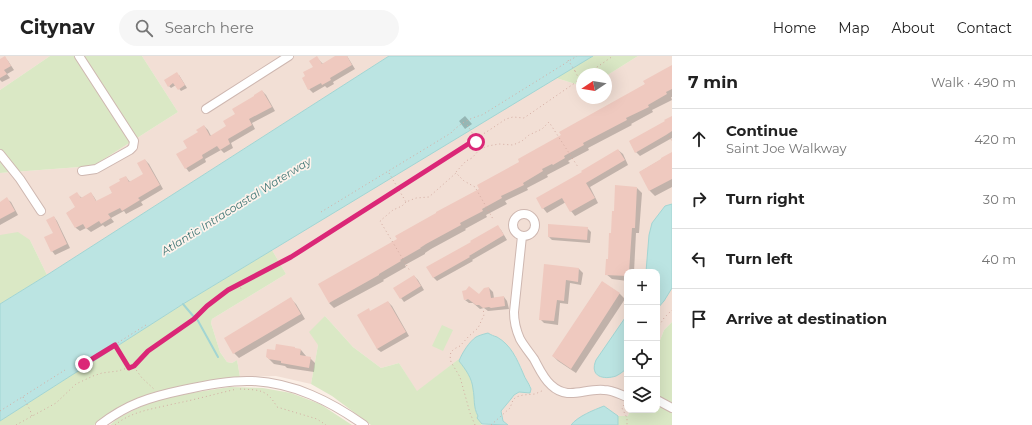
<!DOCTYPE html>
<html lang="en">
<head>
<meta charset="utf-8">
<style>
	:root { --surface:#fff; --page:#f6f6f6; --text:#222; --muted:#767676; --line:#e0e0e0 }
	body { margin:0; font-family:Montserrat,sans-serif; background:var(--page); color:var(--text) }
	.controls { position:absolute; right:12px; bottom:12px; display:grid; overflow:hidden; border-radius:8px; box-shadow:0 4px 16px #0002 }
	.controls button { width:36px; height:36px; display:grid; place-items:center; padding:0; border:0; border-bottom:1px solid var(--line); background:var(--surface); color:var(--text); font:20px sans-serif }
	.compass { position:absolute; left:576px; top:12px; width:36px; height:36px; border-radius:50%; background:var(--surface); box-shadow:0 4px 16px #0002; rotate:258deg }
	.stop { position:absolute; width:12px; height:12px; margin:-9px; border:3px solid #db2777; border-radius:50%; background:#fff }
	.stop.end { background:#db2777; border-color:#fff; box-shadow:0 1px 4px #0008 }
	.list { margin:0; padding:0; list-style:none }
	h2 { display:flex; justify-content:space-between; align-items:center; height:52px; margin:0; padding:0 16px; font-size:17px }
	h2 small { font-size:13px; font-weight:400; color:var(--muted) }
	.list li { display:grid; grid-template-columns:26px 1fr auto; gap:12px; align-items:center; box-sizing:border-box; height:60px; padding:0 16px; border-top:1px solid var(--line) }
	.list b { display:block; font-size:15px; white-space:nowrap }
	.list p { margin:0; font-size:13px; white-space:nowrap; color:var(--muted) }
	.list em { font-size:13px; font-style:normal; color:var(--muted) }
	.icon { flex:none; width:22px; height:22px; fill:none; stroke:currentColor; stroke-width:2; stroke-linecap:round; stroke-linejoin:round }
	.map { position:relative; flex:none; width:672px; height:369px; overflow:hidden }
	header { display:flex; align-items:center; gap:24px; box-sizing:border-box; height:56px; padding:0 20px; background:var(--surface); border-bottom:1px solid var(--line) }
	header strong { font-size:19px }
	nav { display:flex; gap:22px; margin-inline-start:auto; font-size:14px }
	.search { width:280px; height:36px; background:var(--page); display:flex; align-items:center; gap:10px; box-sizing:border-box; padding:0 14px; border-radius:22px; color:var(--muted); font-size:15px }
	main { display:flex }
	aside { flex:1; background:var(--surface) }
	.map>svg:first-child { display:block }
	.residential { fill:#f2dfd5 }
	.green { fill:#dae8c5 }
	.water { fill:#bbe4e2; stroke:#a2d5d3 }
	.shadow { fill:#0003 }
	.lines { fill:none; stroke-linecap:round; stroke-linejoin:round }
	.stream { stroke:#a2d5d3; stroke-width:2 }
	.building { fill:#efc9bf }
	.minor-casing { stroke:#ceb7b0; stroke-width:10 }
	.path { stroke:#d4aca2; stroke-width:1; stroke-dasharray:1 3; stroke-linecap:butt }
	.minor { stroke:#fff; stroke-width:8 }
	.path-bridge { stroke:#d4aca2; stroke-width:1; stroke-dasharray:1 3; stroke-linecap:butt }
	.route { stroke:#db2777; stroke-width:5 }
	.labels { text-anchor:middle; stroke-width:3.5; stroke-linejoin:round; paint-order:stroke }
	.water-label { font-size:11px; font-style:italic; fill:#407776; stroke:#fef3ec }
</style>
</head>
<body>
<header>
<strong>Citynav</strong>
<div class="search"><svg class="icon" aria-label="search" viewBox="0 0 24 24"><circle cx="10" cy="10" r="6"/><path d="M15 15l6 6"/></svg>Search here</div>
<nav><a>Home</a><a>Map</a><a>About</a><a>Contact</a></nav>
</header>
<main>
<div class="map">
<svg width="672" height="369" viewBox="0 0 672 369">
	<rect width="100%" height="100%" fill="#fbefe6"/>
	<path class="residential" d="M0,0H50L0,34Z
		M142,0H389L47,219L30,184L0,179V117L93,110L178,56Z
		M638,0H672V266L664,274L657,292V216H627V354H630L628,360H618L604,350L586,358L580,362L575,365L571,369H508L503,365L501,355L511,343L514,339L519,336L530,337L531,331L523,318L521,311L515,299L505,287L496,281L488,278L481,279L476,281L466,293L460,302L417,336L399,307L381,312L353,291L325,260L318,289L311,328L276,320L240,321L237,304L232,307L227,306L220,296L211,267L212,263L286,218L272,194L556,22L582,30V42H606V20Z"/>
	<path class="green" d="M50,0H142L178,56L93,110L0,117V34Z
		M593,0H638L606,20V18H582V30L556,22Z
		M18,176L30,184L47,219L0,248V179Z
		M272,194L286,218L212,263L211,267L220,296L227,306L232,307L237,304L240,321L171,333L150,338L130,346L115,355L94,369H0V365L183,248Z
		M325,260L353,291L381,312L399,307L417,335L460,302L459,305C466,313 472,322 473,333C475,343 473,351 478,360V362L482,369H371L332,340L311,328L318,289L309,276Z
		M672,266V369H618V360H628L630,354H657V292L664,274Z
		M442,269L453,274L443,295L432,290Z
		M230,331L263,332L291,337L320,348L352,369H110L118,362L152,345L191,337Z"/>
	<path class="water" d="M389,0H593L183,248L0,365V248L47,219Z
		M672,148V232L664,245L657,253V216H646L649,179L652,167L665,150Z
		M627,259V312C624,315 620,318 616,320C604,324 589,321 596,304Z
		M488,277C491,279 494,280 497,281C511,289 517,303 523,317C525,323 529,327 531,333L530,337L519,336L514,339L511,343L501,355L503,365L508,369L482,368L477,362L478,360C473,351 475,343 473,333C472,322 466,314 459,305C462,297 469,286 476,281C480,279 484,278 488,277Z
		M604,350L618,360V369H571C578,360 594,354 604,350Z"/>
	<path class="shadow" d="M337,0H347L355,13L333,26L334,28L327,32L325,30L313,37L309,33L317,2L323,8Z
		M5,2L8,5L14,14L7,18L10,22L2,26L0,24V4Z
		M672,10V41H671L672,44L652,54L653,56L631,68L632,69L588,92L589,94L568,105L570,107L547,119L548,121L527,132L528,134L505,145L507,148L486,159L487,161L465,173L466,174L431,193L425,197V198L405,209L406,211L383,224L384,225L334,252L329,247L398,183L480,133L562,79L646,28Z
		M179,19L187,32L181,35L176,29L171,32L169,30Z
		M262,35L266,39L275,55L252,67L255,73L231,87L233,92L224,97L221,94L205,103L206,106L189,116L186,112L188,93L204,70L208,74L211,80L228,71L236,58Z
		M465,60L472,68L465,73L459,65Z
		M672,61V82L640,100L636,96Z
		M618,94L623,98L628,109L590,131L598,147L575,160L571,155L566,146L547,157L543,152L583,117Z
		M672,97V131L655,140L650,135L640,116Z
		M145,104L149,108L163,133L141,146L143,149L126,158L124,155L111,162L114,166L105,171L103,169L91,176L86,172L80,175L76,172L67,157L76,151L77,138L82,142L91,137L94,141L97,146L113,137L121,125L126,121L130,126L145,118Z
		M637,132L642,137L639,177H636L634,216H627V225L612,223L606,218L609,204L612,178Z
		M7,143L11,146L18,159L0,169V147Z
		M54,161L57,165L70,192L55,199L52,195L54,177Z
		M497,170L501,174L507,184L472,204L473,205L437,225L433,221Z
		M587,172L591,176L590,187L552,184L549,181Z
		M545,210L579,213L583,217L581,229L570,227L568,248L560,247L558,269L544,267L540,263Z
		M414,220L418,224L424,234L404,246L401,242Z
		M602,226L620,238L625,243L576,317L558,305L553,300Z
		M489,232L493,236L494,242L504,241L507,245L509,253L488,255L484,252L480,253L473,247H469L465,244L479,239Z
		M291,243L296,248L305,263L239,302L234,297Z
		M388,246L392,250L409,280L381,296L377,293L370,256Z
		M301,294L306,300V301L310,302L315,307L314,316L287,312L285,310L274,308L267,301L276,295Z"/>
	<g class="lines">
		<path class="stream" d="M183,248L194,261
			M197,263L218,301"/>
	</g>
	<path class="building" d="M5,0L11,10L4,14L7,18L0,22V3Z
		M317,0L322,8L335,0H347L352,9L330,22L331,24L322,29L321,27L308,34L302,22L305,20L303,16L313,11L309,5Z
		M672,9V33L666,36L667,38L648,49L649,51L626,62L627,64L583,87L584,89L564,100L565,102L553,109L552,108L542,113L543,115L523,127L524,129L501,140L502,142L482,153L483,155L460,167L461,169L426,188L420,192H421L400,204L401,205L379,218V219L329,247L318,228L397,183L395,180L436,157V156L479,133L477,129L519,106L518,103L561,79L559,76L645,28L643,25Z
		M177,16L185,29L178,34L173,27L168,31L164,24Z
		M262,34L272,51L249,63L252,69L228,83L230,88L220,94L217,90L202,99L203,102L185,113L176,98L187,92L183,85L198,76L196,74L204,69L210,80L226,70L223,65L235,58L232,53L254,40V39Z
		M672,60V75L666,79L635,97L629,85L665,65L664,64Z
		M618,93L625,104L586,127L595,142L570,156L562,142L542,153L536,142L582,116L581,115Z
		M672,96V123L649,135L639,116L661,103V102Z
		M145,103L160,129L138,142L140,144L122,155L120,152L108,158L111,162L101,168L99,165L86,173L83,168L75,172L66,157L75,151L69,141L77,136L81,142L91,136L96,145L112,137L109,131L120,125L119,123L126,120L129,126L143,118L137,107Z
		M615,129L637,131L635,172H632L629,216H627V220L605,219L606,203H608L609,177H611L612,155H614Z
		M7,141L15,155L0,163V146Z
		M54,160L67,188L51,196L44,181L53,177L46,164Z
		M548,168L588,171L587,184L548,181Z
		M498,169L504,179L469,200L470,201L433,222L426,211L471,186L470,185Z
		M544,208L579,212L578,226L566,224L564,245L557,244L554,265L539,264Z
		M414,219L421,230L400,243L393,232Z
		M602,225L620,237L571,313L552,300Z
		M469,230L479,238L484,232L489,231L491,242L504,240L505,250L491,252L489,251L483,252L479,249H476L468,243L464,244L462,235L466,234Z
		M291,241L301,258L233,298L224,282Z
		M388,245L406,276L377,293L357,259L369,252L370,255Z
		M276,288L295,291V292L301,293L300,299L311,301L309,312L281,307V305L268,303V302L266,301L267,293L275,294Z"/>
	<g class="lines">
		<defs>
			<path id="minor" d="M79,0L134,85L133,91L130,94L96,113L82,115
				M206,53L289,0
				M0,98L20,123L41,155
				M513 169a11 11 0 1 1 22 0a11 11 0 1 1-22 0Z
				M522,180L514,256C514,266 516,274 520,283C524,290 529,296 534,303C539,312 543,322 551,329C568,345 584,332 604,334C612,334 619,338 627,341
				M657,344L672,352
				M100,369C127,348 150,341 183,334C205,329 229,324 252,325C294,327 330,345 364,369"/>
		</defs>
		<use href="#minor" class="minor-casing"/>
		<path class="path" d="M575,15L579,23
			M587,18L613,0
			M669,80L672,85
			M480,93L488,90L499,88L513,89L522,85L529,79L542,73L549,66L578,111
			M456,116L466,105L472,102L480,93L477,88L476,83L466,67
			M389,117L406,146L416,142L429,141L456,117L464,125L475,131L493,163
			M406,146L402,150L393,154L380,165L410,215
			M321,156L451,77C459,68 470,62 482,59L577,0
			M239,228L242,235
			M657,273L664,262L672,254
			M115,289L129,312
			M84,308L146,269
			M134,311L142,322L155,334
			M240,333C259,334 267,333 277,351L317,363L326,369
			M23,341L30,354L32,360
			M624,349L622,352L627,362V369
			M0,355L65,314
			M16,369L56,347L76,328L93,320L102,317L118,315L134,310L148,295L194,263L207,250L228,234L291,201L491,73L506,63L513,61L524,62L582,22
			M115,369C132,355 153,353 173,348C194,344 215,338 237,333
			M475,369L470,357L460,321L451,306L450,300L451,296L454,293L460,290L469,280L478,272L484,259L483,252
			M491,369L510,352L513,344L516,341L523,339L535,338L544,334"/>
		<use href="#minor" class="minor"/>
		<path class="path-bridge" d="M568,4L575,15"/>
	</g>
	<g class="lines">
		<path class="route" d="M84,308L115,289L129,312L134,310L148,295L194,263L207,250L228,234L291,201L476,83V86"/>
	</g>
	<g class="labels">
		<g class="water-label">
			<text transform="translate(236 150) rotate(-32)" y="4">Atlantic Intracoastal Waterway</text>
		</g>
	</g>
</svg>
<div class="controls">
<button>+</button>
<button>−</button>
<button><svg class="icon" aria-label="locate" viewBox="0 0 24 24"><circle cx="12" cy="12" r="6"/><path d="M12 2v4M12 18v4M2 12h4M18 12h4"/></svg></button>
<button><svg class="icon" aria-label="layers" viewBox="0 0 24 24"><path d="M12 4l9 5-9 5-9-5zM3 14l9 5 9-5"/></svg></button>
</div>
<svg class="compass" viewBox="-18 -18 36 36"><path d="M0-13l5 13h-10z" fill="#e53935"/><path d="M0 13l5-13h-10z" fill="#767676"/></svg>
<div class="stop" style="left:476px;top:86px"></div>
<div class="stop end" style="left:84px;top:308px"></div>
</div>
<aside>
<h2>7 min<small>Walk · 490 m</small></h2>
<ul class="list">
<li><svg class="icon" aria-label="ahead" viewBox="0 0 24 24"><path d="M12 20V5M6 11l6-6 6 6"/></svg><div><b>Continue</b><p>Saint Joe Walkway</p></div><em>420 m</em></li>
<li><svg class="icon" aria-label="right" viewBox="0 0 24 24"><path d="M7 20v-9h11M14 6l5 5-5 5"/></svg><div><b>Turn right</b></div><em>30 m</em></li>
<li><svg class="icon" aria-label="left" viewBox="0 0 24 24"><path d="M17 20v-9H6M10 6l-5 5 5 5"/></svg><div><b>Turn left</b></div><em>40 m</em></li>
<li><svg class="icon" aria-label="arrive" viewBox="0 0 24 24"><path d="M6 21V4h12l-3 4 3 4H6"/></svg><div><b>Arrive at destination</b></div></li>
</ul>
</aside>
</main>
</body>
</html>
